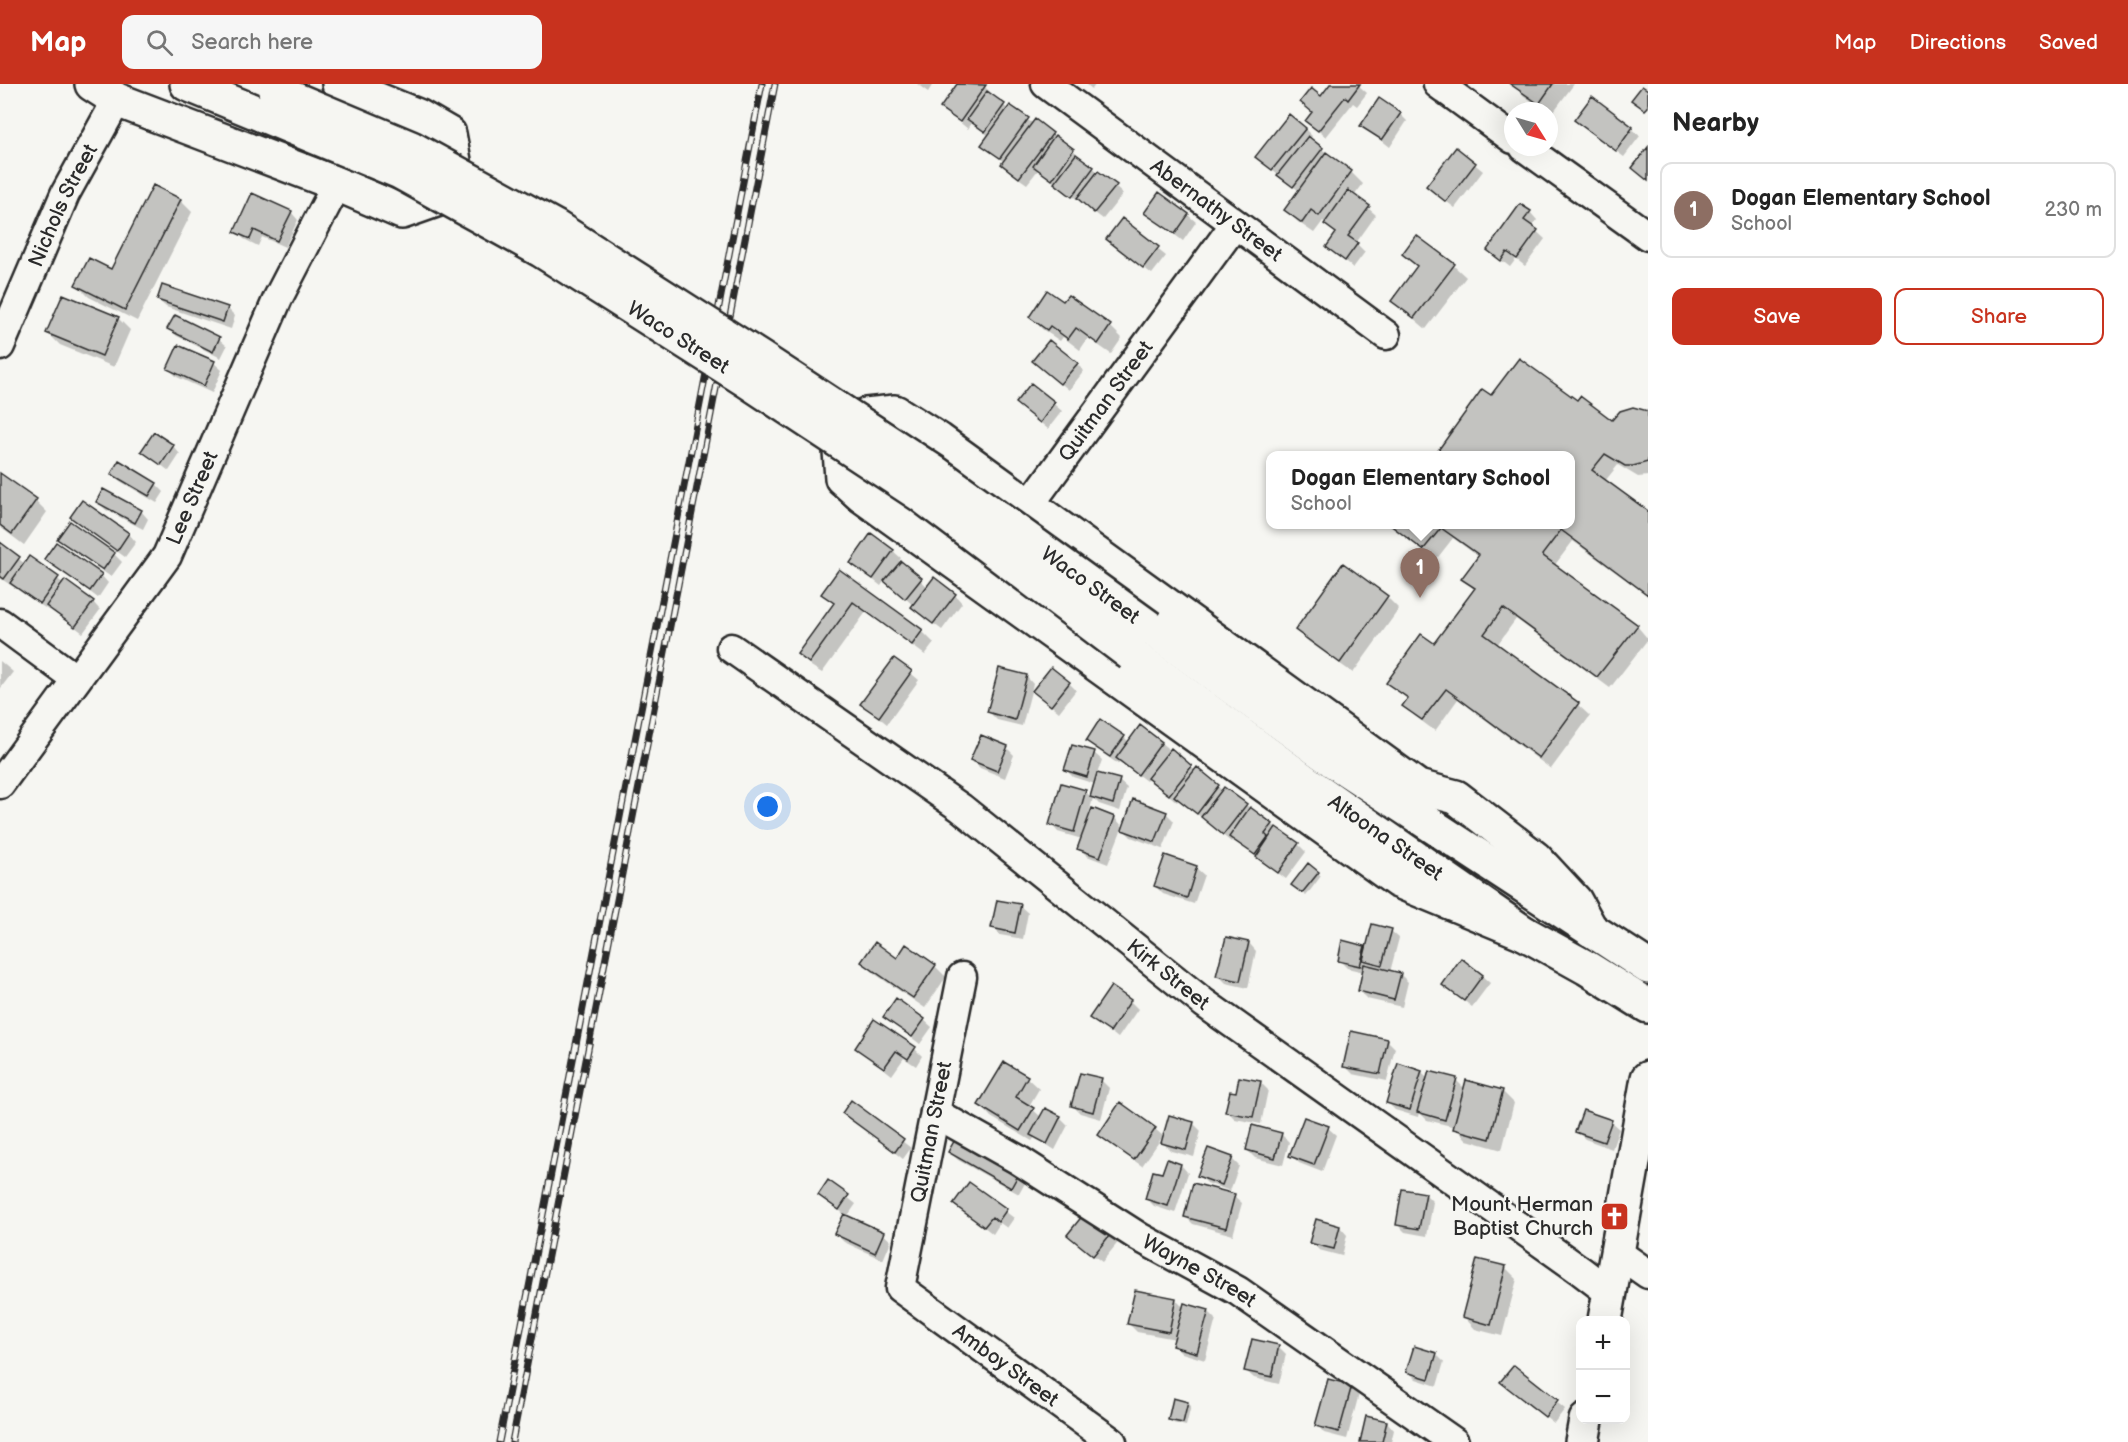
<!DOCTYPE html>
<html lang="en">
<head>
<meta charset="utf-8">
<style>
	:root { --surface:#fff; --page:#f6f6f6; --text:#222; --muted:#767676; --line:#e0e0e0; --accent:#c8321e }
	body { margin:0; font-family:"Balsamiq Sans",sans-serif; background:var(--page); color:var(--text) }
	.controls { position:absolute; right:18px; bottom:18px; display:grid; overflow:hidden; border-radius:12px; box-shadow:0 6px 24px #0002 }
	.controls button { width:54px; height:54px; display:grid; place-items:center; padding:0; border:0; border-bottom:2px solid var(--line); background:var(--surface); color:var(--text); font:30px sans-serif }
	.compass { position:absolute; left:1504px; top:18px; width:54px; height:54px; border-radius:50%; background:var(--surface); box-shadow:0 6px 24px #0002; rotate:127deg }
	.you { position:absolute; left:768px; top:723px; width:21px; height:21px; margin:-15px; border:4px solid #fff; border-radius:50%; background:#1a73e8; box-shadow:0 0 0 9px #1a73e833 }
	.badge { display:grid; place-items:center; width:39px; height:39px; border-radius:50%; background:var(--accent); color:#fff; font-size:20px; font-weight:700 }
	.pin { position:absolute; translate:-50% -50px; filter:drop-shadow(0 2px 3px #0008) }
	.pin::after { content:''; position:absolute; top:32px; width:21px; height:18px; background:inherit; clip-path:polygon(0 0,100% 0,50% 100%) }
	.popup { position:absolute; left:1266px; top:367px; width:309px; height:78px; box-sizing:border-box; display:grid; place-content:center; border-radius:12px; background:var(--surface); filter:drop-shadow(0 2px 4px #0005); font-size:20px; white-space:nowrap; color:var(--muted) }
	.popup b { font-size:22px; color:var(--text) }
	.popup::after { content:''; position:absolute; left:50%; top:100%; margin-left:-12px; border:12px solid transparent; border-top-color:var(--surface) }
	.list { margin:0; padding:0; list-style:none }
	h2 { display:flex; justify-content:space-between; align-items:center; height:78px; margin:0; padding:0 24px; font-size:26px }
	h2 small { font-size:20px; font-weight:400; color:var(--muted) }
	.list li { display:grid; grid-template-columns:39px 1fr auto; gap:18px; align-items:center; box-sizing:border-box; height:96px; margin:0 12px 12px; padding:0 12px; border:2px solid var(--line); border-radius:12px }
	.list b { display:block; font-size:22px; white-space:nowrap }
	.list p { margin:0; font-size:20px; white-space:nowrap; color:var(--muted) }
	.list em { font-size:20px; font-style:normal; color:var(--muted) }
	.actions { display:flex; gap:12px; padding:18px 24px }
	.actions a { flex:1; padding:14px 0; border:2px solid var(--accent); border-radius:12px; text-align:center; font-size:21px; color:var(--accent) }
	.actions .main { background:var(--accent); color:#fff }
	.icon { flex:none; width:33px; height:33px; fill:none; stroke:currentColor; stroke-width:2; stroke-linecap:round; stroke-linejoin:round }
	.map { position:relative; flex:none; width:1648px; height:1358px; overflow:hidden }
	header { display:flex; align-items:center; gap:36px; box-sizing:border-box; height:84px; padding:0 30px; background:var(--accent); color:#fff }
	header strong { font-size:28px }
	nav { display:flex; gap:33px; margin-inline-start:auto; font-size:21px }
	.search { width:420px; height:54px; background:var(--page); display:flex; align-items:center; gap:15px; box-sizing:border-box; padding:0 21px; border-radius:12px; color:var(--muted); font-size:22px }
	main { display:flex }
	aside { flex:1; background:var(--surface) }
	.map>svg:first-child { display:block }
	.shadow { fill:#0003 }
	.building { fill:#c3c3c0; stroke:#2b2b2b; stroke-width:1.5 }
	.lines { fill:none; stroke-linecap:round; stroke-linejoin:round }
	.minor-casing { stroke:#2b2b2b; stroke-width:33 }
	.major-casing { stroke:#2b2b2b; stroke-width:38 }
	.minor { stroke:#f6f6f2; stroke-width:28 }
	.major { stroke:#f6f6f2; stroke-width:33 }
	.rail-casing { stroke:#2b2b2b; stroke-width:7 }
	.rail { stroke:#f6f6f2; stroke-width:4.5; stroke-dasharray:14; stroke-linecap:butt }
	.major-bridge-casing { stroke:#2b2b2b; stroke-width:38; stroke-linecap:butt }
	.major-bridge { stroke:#f6f6f2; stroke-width:33 }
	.labels { text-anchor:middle; stroke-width:5; stroke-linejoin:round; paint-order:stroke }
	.street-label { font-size:21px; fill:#2b2b2b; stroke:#f6f6f2 }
	.poi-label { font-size:21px; fill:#2b2b2b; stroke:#f6f6f2; text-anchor:end }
</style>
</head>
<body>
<header>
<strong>Map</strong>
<div class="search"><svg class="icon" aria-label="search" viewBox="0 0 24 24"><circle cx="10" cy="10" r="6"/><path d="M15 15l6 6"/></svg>Search here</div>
<nav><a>Map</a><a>Directions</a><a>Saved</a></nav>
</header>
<main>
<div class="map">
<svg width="1648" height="1358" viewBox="0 0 1648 1358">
	<rect width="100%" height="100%" fill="#f6f6f2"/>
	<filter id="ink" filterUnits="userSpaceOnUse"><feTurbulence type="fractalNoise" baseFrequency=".0167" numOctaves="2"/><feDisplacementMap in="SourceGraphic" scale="12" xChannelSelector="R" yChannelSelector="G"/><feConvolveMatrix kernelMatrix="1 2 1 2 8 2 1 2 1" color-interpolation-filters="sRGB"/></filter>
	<g filter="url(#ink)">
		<path class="shadow" d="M917,0H933L928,8Z
			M959,0H982L992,10L991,12L1008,25L1052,50L1073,66L1123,110L1103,135L1038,86L1027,100L1010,88L1003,80L1004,78L983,60L989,52L972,39L968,45L942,24Z
			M1086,0H1096L1092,5Z
			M1332,0H1357L1367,9L1357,22L1353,19L1326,53L1315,44L1321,14Z
			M1512,0H1574L1551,31L1549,27H1546L1523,11Z
			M1592,14L1640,52L1624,73L1584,43Z
			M1400,30L1407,37L1390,63L1362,41Z
			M1305,45L1312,52L1310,56L1351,88L1363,100L1354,112L1376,131L1356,159L1365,168L1353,184L1328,163L1337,150L1326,139L1323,137L1314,149L1298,138L1286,126L1299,107L1257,73Z
			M1456,65L1483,87L1455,124L1435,109Z
			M180,116L192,128L137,237L89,213L77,201L111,187Z
			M291,128L298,136L285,163L262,153L258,162L244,155L236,148Z
			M1530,128L1537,136L1532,143L1545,155L1525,182L1516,175L1510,183L1488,166Z
			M1146,129L1188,131L1196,138L1183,157Z
			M1122,137L1166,172L1152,190L1116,162Z
			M1416,153L1454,182L1466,193L1426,245L1393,217L1418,183L1404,170Z
			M1068,213L1110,242L1122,254L1111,270L1088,254L1080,266L1063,253L1060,257L1042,245L1031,233L1063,220Z
			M158,216L227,224L235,232L231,245L166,223Z
			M118,234L130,246L114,283L60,261L48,249Z
			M169,245L219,255L227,262L221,274L177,252Z
			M214,279L222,286L212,309L177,293L169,285Z
			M1077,280L1084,287L1069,306L1042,284Z
			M1031,301L1062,327L1048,345L1025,326Z
			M1491,313L1577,318L1612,338L1648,329V392L1638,393L1618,381L1605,397L1648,429V512L1573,457L1554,482L1637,542L1648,555L1610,604L1516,535L1497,561L1578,621L1590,632L1551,685L1458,615L1435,647L1416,633L1404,621L1408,616L1388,598L1435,561L1475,506L1463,495L1479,473L1453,454L1435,477L1391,440H1570V372Z
			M173,362L180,370L169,387L143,367Z
			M113,390L156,400L164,408L157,419L120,397Z
			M0,391L36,417L47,428L24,461L0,443Z
			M83,418L129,450L136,458L125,473L80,441L72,433Z
			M98,418L141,427L148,435L143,445L106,426Z
			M59,455L114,470L122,478L111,493L67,462Z
			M0,460L25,480L29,474L64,500L93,518L100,526L83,549L50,524L48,526L0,494Z
			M893,467L901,474L899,477L928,503L955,511L962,519L942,546L921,530L914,522L885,496L881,502L852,479Z
			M46,475L101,491L108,499L98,514Z
			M839,487L922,547L934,559L925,571L866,528L822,589L811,582L799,570L835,521L823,510Z
			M1387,513L1399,525L1353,589L1309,558L1297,546Z
			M895,576L919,596L887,640L862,620Z
			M0,577L13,588L0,605Z
			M1026,592L1033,600L1022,642L997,636L989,628Z
			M1069,599L1076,606L1059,628L1042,614Z
			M1124,653L1129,658L1161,659L1196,687L1197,686L1223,707L1246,721L1298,760L1306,768L1286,795L1233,755L1231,758L1179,715L1177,718L1149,694L1146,697L1120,677L1118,680L1095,664L1087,657Z
			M1007,664L1014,671L1005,694L980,684L972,676Z
			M1094,669L1102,676L1097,690L1119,697L1127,704L1120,727L1099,720L1093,714L1087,737L1089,738L1093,726L1115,734L1124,744L1166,729L1174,737L1163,765L1131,753L1122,744L1108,780L1087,772L1079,764L1082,755L1058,748L1051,740L1085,707L1091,713L1095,700L1073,693L1066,686Z
			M1166,773L1196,784L1204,791L1194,820L1163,810L1155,802Z
			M1318,789L1321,792L1306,812L1296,804Z
			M1020,822L1028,829L1023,855L1000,851L993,843Z
			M1391,847L1399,854L1390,888L1400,890L1408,898L1402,923L1367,915L1359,907L1364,888L1347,884L1339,876L1364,863L1367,866Z
			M1249,859L1256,867L1248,904L1226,899L1218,891Z
			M898,876L935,882L946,893L925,924L875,890L863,878Z
			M1482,892L1490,899L1472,923L1444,901Z
			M1130,917L1138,925L1118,954L1091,933Z
			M885,933L924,936L932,943L920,960Z
			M1387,956L1395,964L1387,997L1353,990L1345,982Z
			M857,964L915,965L922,972L916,982L904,974L892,991Z
			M1421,988L1428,995L1456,996L1465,1005L1502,1007L1514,1019L1502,1066L1467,1056L1455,1043L1427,1036L1419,1028L1418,1033L1395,1026L1388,1019Z
			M1027,994L1039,1005L1029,1022L1041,1033L1045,1026L1061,1034L1068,1041L1055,1066L1035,1053L1032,1057L991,1033L980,1021Z
			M1101,996L1109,1004L1101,1035L1080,1029L1073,1022Z
			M1260,998L1268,1006L1261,1040L1235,1035L1227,1027L1237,1010Z
			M851,1018L911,1064L903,1075L844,1029Z
			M1120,1021L1155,1045L1163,1052L1142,1082L1107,1058L1100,1050Z
			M1584,1028L1611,1038L1619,1045L1612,1065L1585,1055L1577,1048Z
			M1193,1039L1201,1047L1194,1073L1171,1067L1163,1059Z
			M1328,1044L1336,1051L1322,1088L1299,1079L1291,1071Z
			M1281,1050L1289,1058L1283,1081L1255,1074L1247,1066Z
			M950,1068L1030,1090L1019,1110L958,1076Z
			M1232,1075L1239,1082L1230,1107L1207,1099L1199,1091Z
			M1181,1081L1188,1089L1175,1129L1154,1122L1146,1114L1163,1091Z
			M828,1098L856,1120L847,1133L883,1150L891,1157L883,1176L844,1158L836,1150L845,1131L820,1111Z
			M969,1100L1014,1134L1007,1144L1000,1139L993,1150L955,1120Z
			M1425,1110L1433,1118L1427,1152L1405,1148L1397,1140Z
			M1234,1112L1242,1119L1233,1151L1193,1140L1185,1132Z
			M1340,1143L1347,1151L1342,1172L1319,1166L1311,1158Z
			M1112,1148L1120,1156L1102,1178L1076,1158Z
			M1505,1183L1517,1195L1502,1252L1475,1245L1464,1233Z
			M1175,1215L1184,1224L1208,1227L1216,1235L1205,1276L1182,1269L1174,1261L1176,1255L1137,1248L1129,1240Z
			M1278,1262L1286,1270L1279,1300L1254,1294L1246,1287Z
			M1436,1270L1444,1278L1437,1302L1416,1295L1408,1287Z
			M1514,1283L1565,1325L1554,1339L1510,1305Z
			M1351,1302L1359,1310L1347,1355L1324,1349L1317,1341Z
			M1188,1319L1191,1322L1186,1342L1173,1339L1169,1335Z
			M1387,1338L1394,1346L1391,1358H1361Z"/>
		<path class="building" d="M957,0L986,1L960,38L940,24Z
			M1330,0H1360L1348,16L1345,13L1318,47L1305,37L1312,28L1300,18L1311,4L1321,12Z
			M1510,0H1553L1539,20Z
			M1642,2L1648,6V23L1645,26L1631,16Z
			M987,7L1005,20L985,48L967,35Z
			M1592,12L1633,43L1616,67L1574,36Z
			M1379,14L1401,29L1382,56L1360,42Z
			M1010,21L1029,34L1000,74L981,61Z
			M1289,30L1306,44L1272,86L1255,73Z
			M1035,35L1053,49L1019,94L1001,80Z
			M1055,51L1074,65L1052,96L1033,82Z
			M1308,52L1323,64L1293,103L1277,91Z
			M1456,63L1476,79L1446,118L1426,102Z
			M1648,63V97L1632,84Z
			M1326,68L1352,87L1319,132L1311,126L1302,139L1284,126Z
			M1076,70L1094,83L1072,113L1054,99Z
			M1098,87L1117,101L1094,129L1077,114Z
			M153,101L181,115L125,226L75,201L89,174L111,185Z
			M1348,106L1370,122L1348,152L1358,159L1345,177L1326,163L1336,149L1324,140Z
			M1159,108L1189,130L1175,150L1144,129Z
			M252,109L292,127L277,157L254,146L250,155L234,148Z
			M1520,120L1531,127L1524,136L1538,146L1517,175L1507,168L1501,177L1487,166Z
			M1122,134L1159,163L1143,184L1106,155Z
			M1416,151L1455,180L1414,234L1391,217L1417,182L1402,170Z
			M162,201L228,223L223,238L157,216Z
			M1047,206L1063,217L1068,211L1111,241L1098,260L1076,244L1068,255L1050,242L1047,246L1029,233Z
			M63,210L119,233L102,272L46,249Z
			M175,231L220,253L213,268L167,245Z
			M1049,256L1078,279L1060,300L1032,277Z
			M178,261L215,277L204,302L167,285Z
			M1519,274L1577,316L1580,312L1612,336L1620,327L1633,323L1648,327V378L1633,382H1625L1605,370L1592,386L1648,427V511L1561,446L1542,471L1638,541L1597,593L1503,524L1484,550L1579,619L1539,674L1446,605L1422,636L1402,622L1408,614L1386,599L1421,550L1434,559L1475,504L1461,495L1479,471L1441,444L1423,466L1389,440H1570V372H1434L1482,305L1491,311Z
			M1031,299L1055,318L1040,339L1015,319Z
			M154,348L174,361L161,381L141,367Z
			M119,376L157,399L149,412L111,390Z
			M0,389L37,415L12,450L0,441Z
			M103,405L142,426L135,439L96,418Z
			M82,416L129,449L117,467L70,433Z
			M70,437L115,469L103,486L57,455Z
			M871,449L894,466L873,495L850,479Z
			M0,458L20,473L4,495L0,492Z
			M56,458L102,490L90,507L44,475Z
			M29,472L59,493L40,520L10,499Z
			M901,477L922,494L905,515L884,497Z
			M1343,479L1388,512L1340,579L1295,546Z
			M839,485L923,546L912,561L853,518L809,579L797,570L834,519L821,510Z
			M934,493L956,510L933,540L911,523Z
			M65,496L94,517L75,543L46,522Z
			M894,574L912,587L879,633L860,620Z
			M1051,583L1070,598L1051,622L1032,607Z
			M999,584L1027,591L1015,636L987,628Z
			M1100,635L1125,652L1110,673L1086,657Z
			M1140,641L1162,658L1138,691L1116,674Z
			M981,651L1008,662L997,687L970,676Z
			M1072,661L1095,667L1087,693L1064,686Z
			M1171,664L1192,682L1169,711L1147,694Z
			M1197,683L1219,701L1197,730L1174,712Z
			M1097,689L1120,695L1113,720L1090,713Z
			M1061,699L1086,706L1074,748L1049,741Z
			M1224,703L1247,720L1223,751L1201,733Z
			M1133,715L1167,728L1155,758L1122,746Z
			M1250,723L1273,740L1265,750L1268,753L1255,771L1229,753Z
			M1092,724L1115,733L1100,773L1077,765Z
			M1276,743L1299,759L1278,789L1256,773Z
			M1165,771L1197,782L1187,814L1154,802Z
			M1308,779L1319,788L1302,809L1291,801Z
			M997,816L1021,820L1015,849L991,844Z
			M1372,840L1392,845L1382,881L1363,876Z
			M1226,853L1249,858L1240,897L1216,892Z
			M1342,856L1365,862L1360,882L1338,877Z
			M875,858L897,874L906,860L936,881L913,914L861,878Z
			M1461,874L1483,891L1464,917L1442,901Z
			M1364,880L1401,889L1394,916L1358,907Z
			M1111,902L1131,916L1110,948L1089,934Z
			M896,914L925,935L912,953L883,933Z
			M874,935L916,963L908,975L896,967L884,984L855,964Z
			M1351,947L1388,955L1380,990L1343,983Z
			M1004,978L1028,992L1016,1013L1034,1024L1020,1047L978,1021Z
			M1398,979L1422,987L1410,1026L1386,1019Z
			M1429,987L1457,994L1445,1036L1417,1028Z
			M1080,989L1102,994L1093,1028L1071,1022Z
			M1239,993L1261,997L1253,1033L1225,1028L1230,1007L1236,1008Z
			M1466,996L1503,1006L1490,1055L1453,1045Z
			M851,1016L904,1055L895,1068L842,1029Z
			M1120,1018L1156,1044L1134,1076L1098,1051Z
			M1045,1024L1061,1032L1047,1060L1030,1051Z
			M1583,1026L1612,1036L1604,1058L1575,1048Z
			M1169,1031L1194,1038L1186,1066L1161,1059Z
			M1304,1033L1329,1042L1314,1081L1289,1072Z
			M1252,1041L1282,1049L1275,1074L1246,1066Z
			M957,1052L1023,1082L1011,1104L948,1068Z
			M1208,1064L1233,1073L1222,1101L1197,1092Z
			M1167,1075L1181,1080L1168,1122L1145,1115L1153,1087L1162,1089Z
			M828,1096L849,1111L839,1126L818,1111Z
			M969,1098L1007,1125L998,1138L992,1133L984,1143L953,1120Z
			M1193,1099L1235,1110L1226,1144L1184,1133Z
			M1402,1105L1426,1109L1419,1145L1396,1141Z
			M1087,1126L1113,1147L1093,1172L1067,1151Z
			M844,1130L884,1148L875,1169L834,1150Z
			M1316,1135L1340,1142L1334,1165L1309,1159Z
			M1477,1175L1506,1182L1491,1241L1462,1233Z
			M1135,1206L1176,1214L1169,1248L1127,1240Z
			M1184,1219L1209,1226L1197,1269L1172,1262Z
			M1252,1255L1279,1261L1272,1293L1244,1287Z
			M1414,1262L1437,1269L1429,1295L1406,1288Z
			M1514,1281L1558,1316L1545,1333L1500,1298Z
			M1328,1295L1352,1301L1339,1348L1315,1342Z
			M1173,1314L1188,1318L1183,1339L1168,1336Z
			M1366,1332L1387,1337L1382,1358H1360Z"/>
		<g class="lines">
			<defs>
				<g id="minor">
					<path id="s1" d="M1046,0L1386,251"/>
					<path d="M1438,0L1513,55"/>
					<path d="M1524,63L1648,152"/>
					<path id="s2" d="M0,262L65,110L117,16"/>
					<path id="s3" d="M1017,438L1235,140"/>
					<path d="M0,539L76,595"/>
					<path id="s4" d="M731,564L961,724L1204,919L1581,1187L1610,1209"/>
					<path id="s5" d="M0,700L167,472L278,214L337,100"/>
					<path id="s6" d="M962,893L900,1204L1112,1358"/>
					<path id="s7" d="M935,1029L1017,1075L1139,1153L1238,1207L1454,1358"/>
					<path d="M1618,1169L1648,1190"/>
				</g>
				<g id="major">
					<path d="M92,0L117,16L337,100L402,128L436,116L454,77L449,50L418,32L339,0"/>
					<path d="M187,0L265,32"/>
					<path d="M1150,544L1332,676L1648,883"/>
					<path id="s8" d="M1131,570L1313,703L1524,849L1587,884L1648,922"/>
					<path d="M1524,849L1398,797L861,411L842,394L840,367L866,331L895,328L939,356L1418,703L1456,713L1535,774L1575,817L1591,846"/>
					<path d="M1605,1236L1648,994"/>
					<path d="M1582,1358L1586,1336"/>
				</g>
			</defs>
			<use href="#minor" class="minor-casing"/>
			<use href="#major" class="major-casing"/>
			<use href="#minor" class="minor"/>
			<use href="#major" class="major"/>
			<defs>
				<path id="rail" d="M499,1358L762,0
					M512,1358L775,0"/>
			</defs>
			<use href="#rail" class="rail-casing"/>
			<use href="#rail" class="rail"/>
			<defs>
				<g id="major-bridge">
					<path id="s9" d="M275,7L411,64L555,143L760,274L937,390L1150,544"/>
					<path id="s10" d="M265,32L400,88L541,166L746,296L922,412L1131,570"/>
				</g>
			</defs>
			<use href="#major-bridge" class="major-bridge-casing"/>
			<use href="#major-bridge" class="major-bridge"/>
		</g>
	</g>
	<defs>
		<symbol id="church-square" viewBox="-11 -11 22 22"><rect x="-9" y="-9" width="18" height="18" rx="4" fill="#c8321e" stroke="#f6f6f2"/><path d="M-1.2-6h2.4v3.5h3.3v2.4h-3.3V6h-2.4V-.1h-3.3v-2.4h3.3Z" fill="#fff"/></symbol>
	</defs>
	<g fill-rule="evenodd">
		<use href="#church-square" x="1598" y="1116" width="33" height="33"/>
	</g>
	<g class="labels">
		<g class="street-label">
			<text dy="7" stroke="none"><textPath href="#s2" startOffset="154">Nichols Street</textPath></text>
			<text dy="7" stroke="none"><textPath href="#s1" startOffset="212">Abernathy Street</textPath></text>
			<text dy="7" stroke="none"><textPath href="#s10" startOffset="470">Waco Street</textPath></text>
			<text dy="7" stroke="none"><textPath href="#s3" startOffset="150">Quitman Street</textPath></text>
			<text dy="7" stroke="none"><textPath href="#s5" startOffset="346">Lee Street</textPath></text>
			<text dy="7" stroke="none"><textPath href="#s9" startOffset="956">Waco Street</textPath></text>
			<text dy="7" stroke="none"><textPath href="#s8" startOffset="314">Altoona Street</textPath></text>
			<text dy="7" stroke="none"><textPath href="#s4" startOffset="546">Kirk Street</textPath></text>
			<text transform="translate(931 1048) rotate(-79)" y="7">Quitman Street</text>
			<text dy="7" stroke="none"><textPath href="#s7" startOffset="308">Wayne Street</textPath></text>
			<text dy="7" stroke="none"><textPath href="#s6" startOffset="448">Amboy Street</textPath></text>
		</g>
		<g class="poi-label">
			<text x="1593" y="1127">Mount Herman<tspan x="1593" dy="24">Baptist Church</tspan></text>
		</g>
	</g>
</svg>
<div class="controls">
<button>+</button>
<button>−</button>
</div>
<svg class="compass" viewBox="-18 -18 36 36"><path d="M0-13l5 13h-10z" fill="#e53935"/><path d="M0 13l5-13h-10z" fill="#767676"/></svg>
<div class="you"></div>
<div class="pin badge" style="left:1420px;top:514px;background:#8d6e63">1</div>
<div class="popup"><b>Dogan Elementary School</b>School</div>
</div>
<aside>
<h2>Nearby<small></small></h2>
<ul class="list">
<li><span class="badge" style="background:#8d6e63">1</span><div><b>Dogan Elementary School</b><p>School</p></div><em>230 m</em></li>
</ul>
<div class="actions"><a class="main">Save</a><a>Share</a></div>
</aside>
</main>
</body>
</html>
